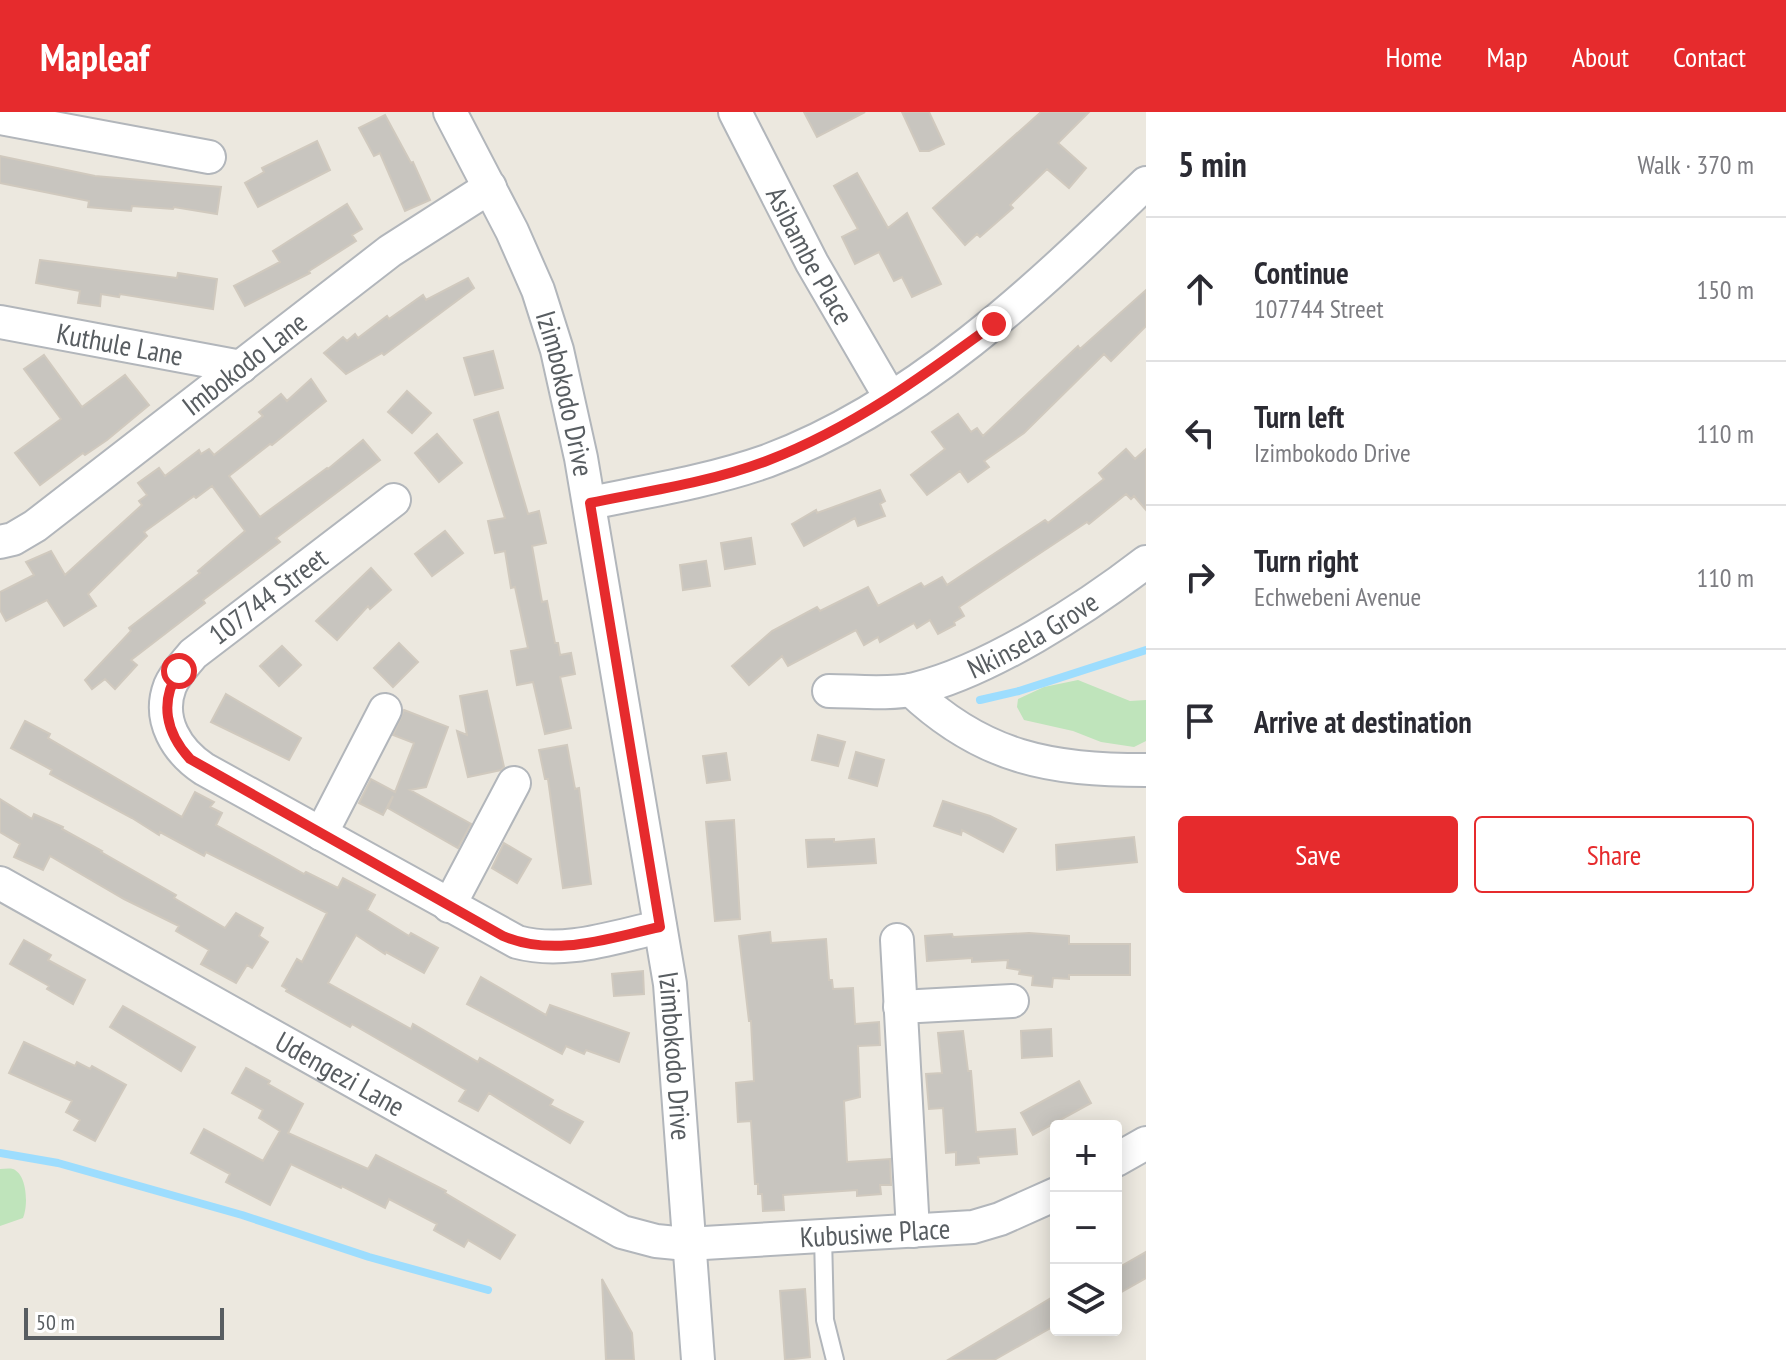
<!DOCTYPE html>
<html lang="en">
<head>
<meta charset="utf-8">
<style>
	:root { --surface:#fff; --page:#f2f2f3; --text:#2b2b33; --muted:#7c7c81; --line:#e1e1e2; --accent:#e62b2d }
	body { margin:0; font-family:"PT Sans Narrow",sans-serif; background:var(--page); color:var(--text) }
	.controls { position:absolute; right:24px; bottom:24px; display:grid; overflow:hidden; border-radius:8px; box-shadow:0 4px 20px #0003 }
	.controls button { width:72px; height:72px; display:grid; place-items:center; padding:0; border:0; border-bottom:2px solid var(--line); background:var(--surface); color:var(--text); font:40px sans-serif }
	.scale { position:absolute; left:24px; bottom:20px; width:200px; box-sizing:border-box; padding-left:8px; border:4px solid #585d61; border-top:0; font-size:22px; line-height:28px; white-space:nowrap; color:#585d61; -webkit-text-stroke:6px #fff; paint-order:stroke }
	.stop { position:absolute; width:24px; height:24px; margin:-18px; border:6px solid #e62b2d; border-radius:50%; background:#fff }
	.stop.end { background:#e62b2d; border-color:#fff; box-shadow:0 2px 8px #0008 }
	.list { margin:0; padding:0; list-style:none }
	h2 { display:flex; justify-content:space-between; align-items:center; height:104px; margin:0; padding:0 32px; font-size:34px }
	h2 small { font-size:26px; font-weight:400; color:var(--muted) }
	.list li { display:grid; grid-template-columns:52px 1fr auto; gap:24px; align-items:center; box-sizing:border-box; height:144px; padding:0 32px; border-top:2px solid var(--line) }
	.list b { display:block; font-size:30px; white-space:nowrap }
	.list p { margin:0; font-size:26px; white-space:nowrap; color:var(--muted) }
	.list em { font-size:26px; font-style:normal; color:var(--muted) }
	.actions { display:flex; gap:16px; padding:24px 32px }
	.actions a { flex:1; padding:18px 0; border:2px solid var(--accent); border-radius:8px; text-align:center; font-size:28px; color:var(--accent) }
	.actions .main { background:var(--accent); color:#fff }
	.icon { flex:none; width:44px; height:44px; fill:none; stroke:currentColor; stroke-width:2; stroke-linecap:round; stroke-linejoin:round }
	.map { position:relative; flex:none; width:1146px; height:1248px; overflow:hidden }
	header { display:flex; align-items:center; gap:48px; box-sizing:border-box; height:112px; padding:0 40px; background:var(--accent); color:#fff }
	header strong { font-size:38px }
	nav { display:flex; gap:44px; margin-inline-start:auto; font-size:28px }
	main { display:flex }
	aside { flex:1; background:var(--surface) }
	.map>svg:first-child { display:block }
	.green { fill:#bfe4bb }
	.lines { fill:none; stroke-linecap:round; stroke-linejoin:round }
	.stream { stroke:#9dddfe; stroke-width:8 }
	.building { fill:#c8c5bf; stroke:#d0c9be; stroke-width:2 }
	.service-casing { stroke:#b2b6bb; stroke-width:20 }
	.minor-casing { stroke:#b2b6bb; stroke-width:36 }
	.service { stroke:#fff; stroke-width:16 }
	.minor { stroke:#fff; stroke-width:32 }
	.route { stroke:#e62b2d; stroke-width:10 }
	.labels { text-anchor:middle; stroke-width:6; stroke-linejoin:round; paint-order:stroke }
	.street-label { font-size:28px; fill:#585d61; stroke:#fff }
</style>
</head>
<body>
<header>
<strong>Mapleaf</strong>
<nav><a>Home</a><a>Map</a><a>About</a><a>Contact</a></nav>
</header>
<main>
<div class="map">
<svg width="1146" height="1248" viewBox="0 0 1146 1248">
	<rect width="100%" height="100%" fill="#ece8df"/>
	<path class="green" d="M1078,568L1130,589L1146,588V629L1134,635L1101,630L1073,619L1024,608L1017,595L1018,587L1044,575Z
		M0,1057C4,1057 9,1056 13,1057C28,1063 28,1095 23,1106L0,1114Z"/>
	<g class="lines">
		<path class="stream" d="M980,588L1019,579L1146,538
			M0,1041L58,1051L242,1103L369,1145L488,1178"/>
	</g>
	<path class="building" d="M804,0H865L817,25Z
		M902,0H929L944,32L929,39H920Z
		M1041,0H1089L1058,31L1086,56L1069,76L1047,57L1010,93L1013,96L980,125L977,122L965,133L933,96Z
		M385,3L411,51L413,50L430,88L405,99L380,41L374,44L359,16Z
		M317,29L330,58L258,95L245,71L264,60L262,56Z
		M0,44L95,64L221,75L217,102L174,95L173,97L132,94L131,99L88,95L89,89L0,71Z
		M857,61L888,116L907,101L941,172L912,185L902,165L894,169L879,140L855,152L842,125L858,117L834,74Z
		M347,92L362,117L352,123L356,129L309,159L310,161L245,194L234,174L280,150L273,139Z
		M40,148L177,166L178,161L217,167L213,197L120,182L119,185L101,182L100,194L78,191L80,179L36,171Z
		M468,166L474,176L384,243L382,241L346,262L324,241L343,225L347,229L355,222L358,226L387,204L389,207L423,183L426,188Z
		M1146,178V214L1111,249L1104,242L1024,321L984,349L989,355L968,370L960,359L927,383L911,363L945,337L932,320L958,302L971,320L977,316L983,324L1078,234L1080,237Z
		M493,239L503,276L475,283L464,246Z
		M44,243L82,295L125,263L149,293L107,328L85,343L83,341L40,373L15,341L61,307L24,257Z
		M311,267L326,289L272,333L270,332L229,364L260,405L327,356L328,357L363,328L380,348L276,426L280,430L203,488L205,491L131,548L137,553L115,577L105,567L92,577L85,568L131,519L129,516L200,461L198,459L245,419L212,374L196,386L194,384L144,420L147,424L88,482L96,494L64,514L47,488L6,509L0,498V480L34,463L26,450L51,439L65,463L142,393L139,389L147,383L138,371L159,356L165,364L199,338L201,342L209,337L214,343L263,304L259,300L281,282L287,289Z
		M407,279L431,301L412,321L388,300Z
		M498,300L528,402L539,399L546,431L532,434L542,490L547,489L555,531H558L560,543L571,541L575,562L560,565L571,616L545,622L533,570L517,573L511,539L528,536L515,475L511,476L505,439L495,441L488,409L505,406L474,308Z
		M437,322L462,351L439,370L415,341Z
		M1126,337L1135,347L1146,337V398L1134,384L1131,387L1126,382L1089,412L1087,410L959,495L964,504L954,510L955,513L938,522L930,508L917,516L914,511L880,530L878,525L864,533L856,518L788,554L782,544L749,573L732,554L772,519L817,495L820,499L868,475L878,494L921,471L924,475L942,465L947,473L1045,408L1048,411L1104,367L1099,361Z
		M880,378L885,389L880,392L885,404L858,414L855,406L804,434L792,412L816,398L817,401Z
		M445,419L463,441L432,464L415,442Z
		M751,426L755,452L725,457L721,431Z
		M706,449L710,474L683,478L680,453Z
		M371,456L391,478L370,497L368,494L337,528L316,509Z
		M399,531L418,550L393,575L374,556Z
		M282,534L301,553L279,574L260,554Z
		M487,579L504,655L501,658L468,665L457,619L467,623L460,584Z
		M226,582L301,626L289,648L211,610Z
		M404,598L448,615L426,675L410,678L471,712L458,736L388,696L393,684L383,703L359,691L371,667L395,680L414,631L393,623Z
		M25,609L50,622L48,626L182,705L195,680L214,690L210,695L222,701L216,713L304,762L306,760L338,776L343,766L375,783L367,798L409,824L411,821L438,836L424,861L386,840L385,842L356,823L328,871L411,917L413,912L478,950L480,946L553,988L550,993L583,1010L570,1031L489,981L478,999L459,989L466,978L352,912L350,915L286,879L287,877L282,874L297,847L302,850L327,801L206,740L204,744L160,720L159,723L132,706L50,662L52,658L11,636Z
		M818,623L845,630L838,654L812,648Z
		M567,633L575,677L579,676L591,772L563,776L548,667H545L539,638Z
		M856,640L884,648L877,674L849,666Z
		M726,641L730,668L707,671L703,644Z
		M0,687L32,707L34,702L63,715L62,717L102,739L101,740L176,783L174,786L225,816L236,801L263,816L259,824L268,830L252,856L247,853L236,871L201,852L209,838L176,819L179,814L124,787L50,744L43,758L14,745L20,732L0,720Z
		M943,689L990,704L1016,717L1003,740L962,718L961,723L934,714Z
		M734,708L740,807L715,809L706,710Z
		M1134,725L1137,750L1057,758L1056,733Z
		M834,727V730L874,727L876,751L808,755L806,728Z
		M504,731L531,747L517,771L492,756Z
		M770,820L771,831L826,827L829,868H832L833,877L853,876L855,912L879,910L880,933L858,934L860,985L844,989L847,1050L890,1047L891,1073H880L881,1082L857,1084V1078L783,1083L784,1098L763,1099L762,1082H758V1072H755L751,1009L738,1010L736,971L754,969L751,909H749L739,824Z
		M1029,821L1069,824V832H1130V863H1069V867L1053,866L1052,875L1032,873L1033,864L1019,862L1020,858L1007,856L1008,848L972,850V846L927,849L925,824L952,822L953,825Z
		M24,828L51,843L48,848L85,868L73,892L47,877L49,874L10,852Z
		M643,859L644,882L614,884L612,862Z
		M481,865L546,903L550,893L629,921L619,950L586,938L584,942L566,934L562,942L467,892Z
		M123,894L195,935L181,959L110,915Z
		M1051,917L1052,944L1022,946L1021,919Z
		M963,919L968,959H971L976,1020L1015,1017L1017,1042L978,1045L979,1051L956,1053V1040L946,1041L943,996L929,997L926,962L942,961L938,921Z
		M24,930L75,954L77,950L90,957L92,954L126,973L95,1029L74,1018L80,1008L66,1000L72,989L9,961Z
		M246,956L270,969L268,972L303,992L288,1021L368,1057L376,1043L446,1079L445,1081L515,1123L500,1147L468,1128L464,1135L434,1118L437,1112L389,1087L385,1096L342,1074L341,1076L291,1052L270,1093L226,1070L230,1062L191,1041L204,1017L263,1049L280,1019L259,1006L263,998L232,981Z
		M1079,969L1091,991L1033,1023L1021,1001Z
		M1146,1140V1166L1116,1183V1157Z
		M602,1167L632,1221L634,1248H606Z
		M805,1177L810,1245L785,1248L780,1179Z
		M1056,1183V1213L994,1248H948Z"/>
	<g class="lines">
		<defs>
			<path id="service" d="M823,1124L825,1208L835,1248"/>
			<g id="minor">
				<path id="s1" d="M450,0L512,119L538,178L557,238L581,346L670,872L698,1248"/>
				<path id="s2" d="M735,0L812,151L890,285"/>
				<path d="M0,6L209,45"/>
				<path id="s3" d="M0,210L241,255"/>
				<path d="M394,388L193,542C185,552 175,562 170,574C157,608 177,639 204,657L517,830C565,843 613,825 660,815"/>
				<path d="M590,391C649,379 710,369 767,349C913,295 1037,177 1146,71"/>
				<path id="s4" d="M0,430L13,427L35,414L390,139L490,75"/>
				<path d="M911,578C983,646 1050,658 1146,658"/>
				<path id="s5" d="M829,579C854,579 891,583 915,577C989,559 1085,497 1146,450"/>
				<path d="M321,722L385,598"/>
				<path id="s6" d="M0,771L622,1120L656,1129L687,1132L973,1115L1000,1107L1056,1082"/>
				<path d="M449,794L514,671"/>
				<path d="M897,828L913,1119"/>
				<path d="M900,895L1012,889"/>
				<path d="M1116,1048L1146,1031"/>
			</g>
		</defs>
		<use href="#service" class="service-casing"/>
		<use href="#minor" class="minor-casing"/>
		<use href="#service" class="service"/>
		<use href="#minor" class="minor"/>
	</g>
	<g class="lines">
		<path class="route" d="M179,559C159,590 166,621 190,647L503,824C555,846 608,826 660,815L590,391C649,379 712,370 769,348C852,316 923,264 994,212"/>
	</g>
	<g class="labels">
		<g class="street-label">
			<text dy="10" stroke="none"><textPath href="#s2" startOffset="162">Asibambe Place</textPath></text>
			<text dy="10" stroke="none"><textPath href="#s3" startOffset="122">Kuthule Lane</textPath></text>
			<text dy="10" stroke="none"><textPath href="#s4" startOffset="304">Imbokodo Lane</textPath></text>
			<text dy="10" stroke="none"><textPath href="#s1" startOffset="306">Izimbokodo Drive</textPath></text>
			<text transform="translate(268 484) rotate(-37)" y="10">107744 Street</text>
			<text dy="10" stroke="none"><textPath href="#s5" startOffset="216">Nkinsela Grove</textPath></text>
			<text dy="10" stroke="none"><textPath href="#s1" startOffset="978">Izimbokodo Drive</textPath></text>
			<text dy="10" stroke="none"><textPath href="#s6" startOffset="390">Udengezi Lane</textPath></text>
			<text dy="10" stroke="none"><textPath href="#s6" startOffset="968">Kubusiwe Place</textPath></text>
		</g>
	</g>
</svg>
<div class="controls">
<button>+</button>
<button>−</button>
<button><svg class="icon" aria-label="layers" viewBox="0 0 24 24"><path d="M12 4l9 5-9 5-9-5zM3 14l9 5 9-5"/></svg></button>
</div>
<div class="scale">50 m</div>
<div class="stop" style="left:179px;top:559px"></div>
<div class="stop end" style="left:994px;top:212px"></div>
</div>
<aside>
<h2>5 min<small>Walk · 370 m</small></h2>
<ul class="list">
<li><svg class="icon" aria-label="ahead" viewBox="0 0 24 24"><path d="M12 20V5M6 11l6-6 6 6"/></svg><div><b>Continue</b><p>107744 Street</p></div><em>150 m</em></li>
<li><svg class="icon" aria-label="left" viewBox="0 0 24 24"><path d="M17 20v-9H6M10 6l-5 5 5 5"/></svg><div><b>Turn left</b><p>Izimbokodo Drive</p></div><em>110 m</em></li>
<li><svg class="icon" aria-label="right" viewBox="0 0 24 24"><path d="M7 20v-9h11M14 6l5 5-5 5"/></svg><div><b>Turn right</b><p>Echwebeni Avenue</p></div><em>110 m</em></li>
<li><svg class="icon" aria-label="arrive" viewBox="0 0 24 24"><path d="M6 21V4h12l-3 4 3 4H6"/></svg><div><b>Arrive at destination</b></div></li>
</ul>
<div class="actions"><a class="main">Save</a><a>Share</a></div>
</aside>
</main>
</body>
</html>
